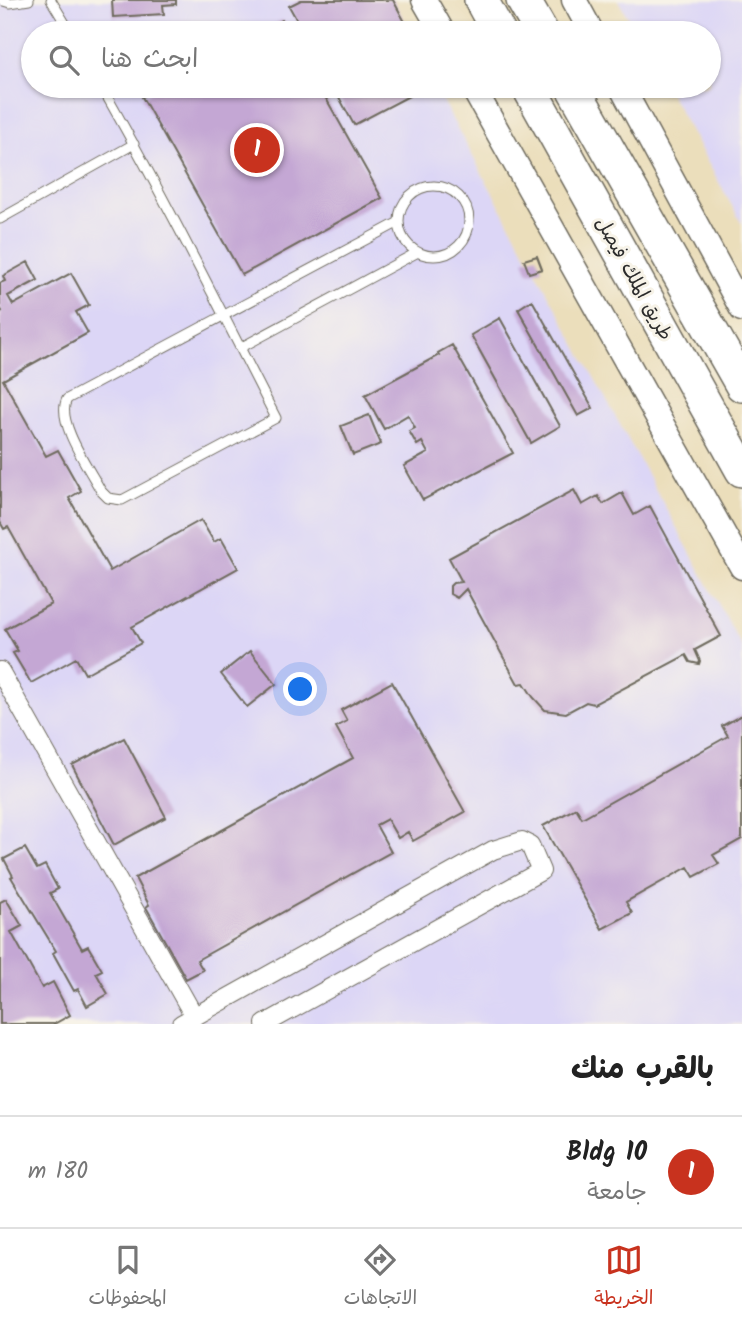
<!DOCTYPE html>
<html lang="ar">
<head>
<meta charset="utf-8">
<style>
	:root { --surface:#fff; --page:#f2f2f2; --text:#222; --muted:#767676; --line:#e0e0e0; --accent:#c8321e }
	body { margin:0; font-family:Kalam,"Playpen Sans Arabic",sans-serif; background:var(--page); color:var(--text); direction:rtl }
	.you { position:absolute; left:301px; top:690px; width:24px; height:24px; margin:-18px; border:5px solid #fff; border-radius:50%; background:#1a73e8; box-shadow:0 0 0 10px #1a73e833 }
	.badge { display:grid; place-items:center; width:46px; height:46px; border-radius:50%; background:var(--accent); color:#fff; font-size:23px; font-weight:700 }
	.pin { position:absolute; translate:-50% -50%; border:4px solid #fff; box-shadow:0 2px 7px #0006 }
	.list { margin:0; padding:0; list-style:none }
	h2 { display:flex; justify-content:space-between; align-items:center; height:91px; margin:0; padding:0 28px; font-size:30px }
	h2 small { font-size:23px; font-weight:400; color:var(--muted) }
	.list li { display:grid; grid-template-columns:46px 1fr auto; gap:21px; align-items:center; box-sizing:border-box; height:112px; padding:0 28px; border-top:2px solid var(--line) }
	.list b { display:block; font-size:26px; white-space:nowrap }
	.list p { margin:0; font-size:23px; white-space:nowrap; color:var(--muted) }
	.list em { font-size:23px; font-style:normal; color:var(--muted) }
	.icon { flex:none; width:38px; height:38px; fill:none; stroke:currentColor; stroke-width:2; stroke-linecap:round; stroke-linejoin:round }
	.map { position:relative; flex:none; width:742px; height:1024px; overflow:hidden; direction:ltr }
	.search { position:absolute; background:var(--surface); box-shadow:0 2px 5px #0004; left:21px; right:21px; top:21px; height:77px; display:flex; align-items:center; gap:18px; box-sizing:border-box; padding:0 24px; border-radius:38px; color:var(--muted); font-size:26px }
	.sheet { height:203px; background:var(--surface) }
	nav { display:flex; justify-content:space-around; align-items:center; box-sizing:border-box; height:98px; border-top:2px solid var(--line); background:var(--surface); font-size:19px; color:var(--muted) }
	nav a { display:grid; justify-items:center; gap:4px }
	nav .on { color:var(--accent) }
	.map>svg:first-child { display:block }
	.built { fill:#dcd6f6 }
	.building { fill:#c4a7d4 }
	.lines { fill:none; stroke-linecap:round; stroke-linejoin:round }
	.lane-casing { stroke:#6e6a5d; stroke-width:11 }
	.street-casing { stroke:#6e6a5d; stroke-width:20 }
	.secondary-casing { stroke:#6e6a5d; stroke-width:27 }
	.highway-casing { stroke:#6e6a5d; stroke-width:36 }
	.lane { stroke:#fff; stroke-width:9 }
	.street { stroke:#fff; stroke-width:18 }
	.secondary { stroke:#fff; stroke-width:24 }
	.highway { stroke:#fff; stroke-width:33 }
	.labels { text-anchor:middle; stroke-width:6; stroke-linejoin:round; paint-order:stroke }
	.street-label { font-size:19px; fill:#2b2b2b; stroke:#f7f3e8 }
</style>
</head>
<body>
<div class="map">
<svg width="742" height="1024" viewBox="0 0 742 1024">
	<rect width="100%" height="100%" fill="#f7f3e8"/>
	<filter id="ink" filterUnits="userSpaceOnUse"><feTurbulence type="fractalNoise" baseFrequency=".0143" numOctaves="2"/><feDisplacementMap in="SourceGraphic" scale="14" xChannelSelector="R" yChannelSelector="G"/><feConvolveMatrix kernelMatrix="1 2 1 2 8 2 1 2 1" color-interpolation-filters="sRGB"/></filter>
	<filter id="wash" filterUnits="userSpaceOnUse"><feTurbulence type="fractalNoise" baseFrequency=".00686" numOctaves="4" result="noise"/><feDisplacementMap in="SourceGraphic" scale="28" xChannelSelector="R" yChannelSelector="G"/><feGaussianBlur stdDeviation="1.57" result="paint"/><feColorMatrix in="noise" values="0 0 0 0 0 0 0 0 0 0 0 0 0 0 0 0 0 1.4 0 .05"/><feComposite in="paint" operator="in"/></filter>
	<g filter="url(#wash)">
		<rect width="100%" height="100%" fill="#ebdebb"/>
		<path class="built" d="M0,0H387L406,33H33V86H434L742,647V1024H0Z
			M618,0H742V224L666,86H709V33H637Z"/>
		<g id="blocks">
			<path class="building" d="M112,0H176V4L163,5L164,14L113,17Z
				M301,0H393L411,33H304L289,6Z
				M282,20L290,33H258Z
				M163,86H319L382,198L242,275L142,97Z
				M333,86H428L354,125Z
				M537,256L542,269L529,273L524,260Z
				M28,262L38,280L8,296L13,305L71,273L89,305L76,312L88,333L3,380L46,456L58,450L81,491L69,498L110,571L201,520L214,542L221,538L238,568L132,627L141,643L85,674L76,658L31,683L13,653L18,651L5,629L51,604L8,527L4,529L0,522V313L2,311L0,308V283L5,281L3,276Z
				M532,300L593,408L578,416L518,309Z
				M500,318L560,426L531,443L471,335Z
				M452,345L513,453L423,500L404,466L428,453L422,442L417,445L409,431L415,428L408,415L384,429L365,395L439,355L438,353Z
				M369,415L381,444L353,455L341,426Z
				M574,490L582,505L598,496L603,504L622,493L634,515L650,506L721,636L695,650L700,661L699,664L690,662L686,655L594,704L586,702L566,713L545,710L533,697L524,683L518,684L466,589L457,598L450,594V586L453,583L462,582L449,558Z
				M250,651L276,684L247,707L221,674Z
				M392,682L465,812L413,841L408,832L398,838L387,819L376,825L391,852L197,960L203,970L186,979L146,907L149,905L135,878L353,758L336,727L347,721L341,710Z
				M742,715V839L713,855L719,864L694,877L688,867L626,902L632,913L602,929L543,826L576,808L582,818L728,736L722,726Z
				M124,738L166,817L114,845L72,765Z
				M25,848L37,869L45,865L58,889L50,893L82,949L88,946L102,970L96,973L108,994L87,1006L78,989L74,991L53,953L56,951L11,877L13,876L4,859Z
				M6,899L22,926L11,932L42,988L53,982L70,1015L54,1024H0V902Z"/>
		</g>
	</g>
	<g filter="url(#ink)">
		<use href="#blocks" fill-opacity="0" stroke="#6e6a5d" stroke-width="2"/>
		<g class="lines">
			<defs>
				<path id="lane" d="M0,0L10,3L29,0
					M51,0L71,33
					M171,33L183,27
					M101,86C163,194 219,307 276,418L122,500L108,498L101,491C90,470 55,421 67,399L399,222
					M399 221a35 35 0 1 1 70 0a35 35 0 1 1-70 0Z
					M0,219L134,144
					M240,348L418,252"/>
				<path id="street" d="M0,671L194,1016
					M181,1024L493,850L522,841L530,845L541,871L265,1024"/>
				<path id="secondary" d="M424,0L443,33
					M574,0L592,33
					M472,86L742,567
					M621,86L742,309"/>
				<path id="highway" d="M481,0L499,33
					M523,0L542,33
					M528,86L742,470
					M572,86L742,385"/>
			</defs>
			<use href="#lane" class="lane-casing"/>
			<use href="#street" class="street-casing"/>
			<use href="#secondary" class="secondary-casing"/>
			<use href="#highway" class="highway-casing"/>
			<use href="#lane" class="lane"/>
			<use href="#street" class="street"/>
			<use href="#secondary" class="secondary"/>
			<use href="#highway" class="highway"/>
		</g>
	</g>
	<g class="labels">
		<g class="street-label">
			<text transform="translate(635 278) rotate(61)" y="7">طريق الملك فيصل</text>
		</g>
	</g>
</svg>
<div class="you"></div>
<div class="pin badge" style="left:257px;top:150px">1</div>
<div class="search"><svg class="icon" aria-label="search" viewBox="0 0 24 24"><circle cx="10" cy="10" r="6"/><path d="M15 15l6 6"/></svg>ابحث هنا</div>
</div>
<section class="sheet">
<h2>بالقرب منك<small></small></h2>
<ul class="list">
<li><span class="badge">1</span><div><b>Bldg 10</b><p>جامعة</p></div><em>180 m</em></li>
</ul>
</section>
<nav>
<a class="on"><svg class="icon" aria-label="map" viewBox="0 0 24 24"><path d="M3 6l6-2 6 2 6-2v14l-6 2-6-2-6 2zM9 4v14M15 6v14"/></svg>الخريطة</a>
<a><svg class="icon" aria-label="directions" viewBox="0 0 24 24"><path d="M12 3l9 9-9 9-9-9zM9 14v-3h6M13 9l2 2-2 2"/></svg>الاتجاهات</a>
<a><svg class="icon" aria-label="saved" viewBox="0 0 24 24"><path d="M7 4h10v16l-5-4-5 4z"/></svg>المحفوظات</a>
</nav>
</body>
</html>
